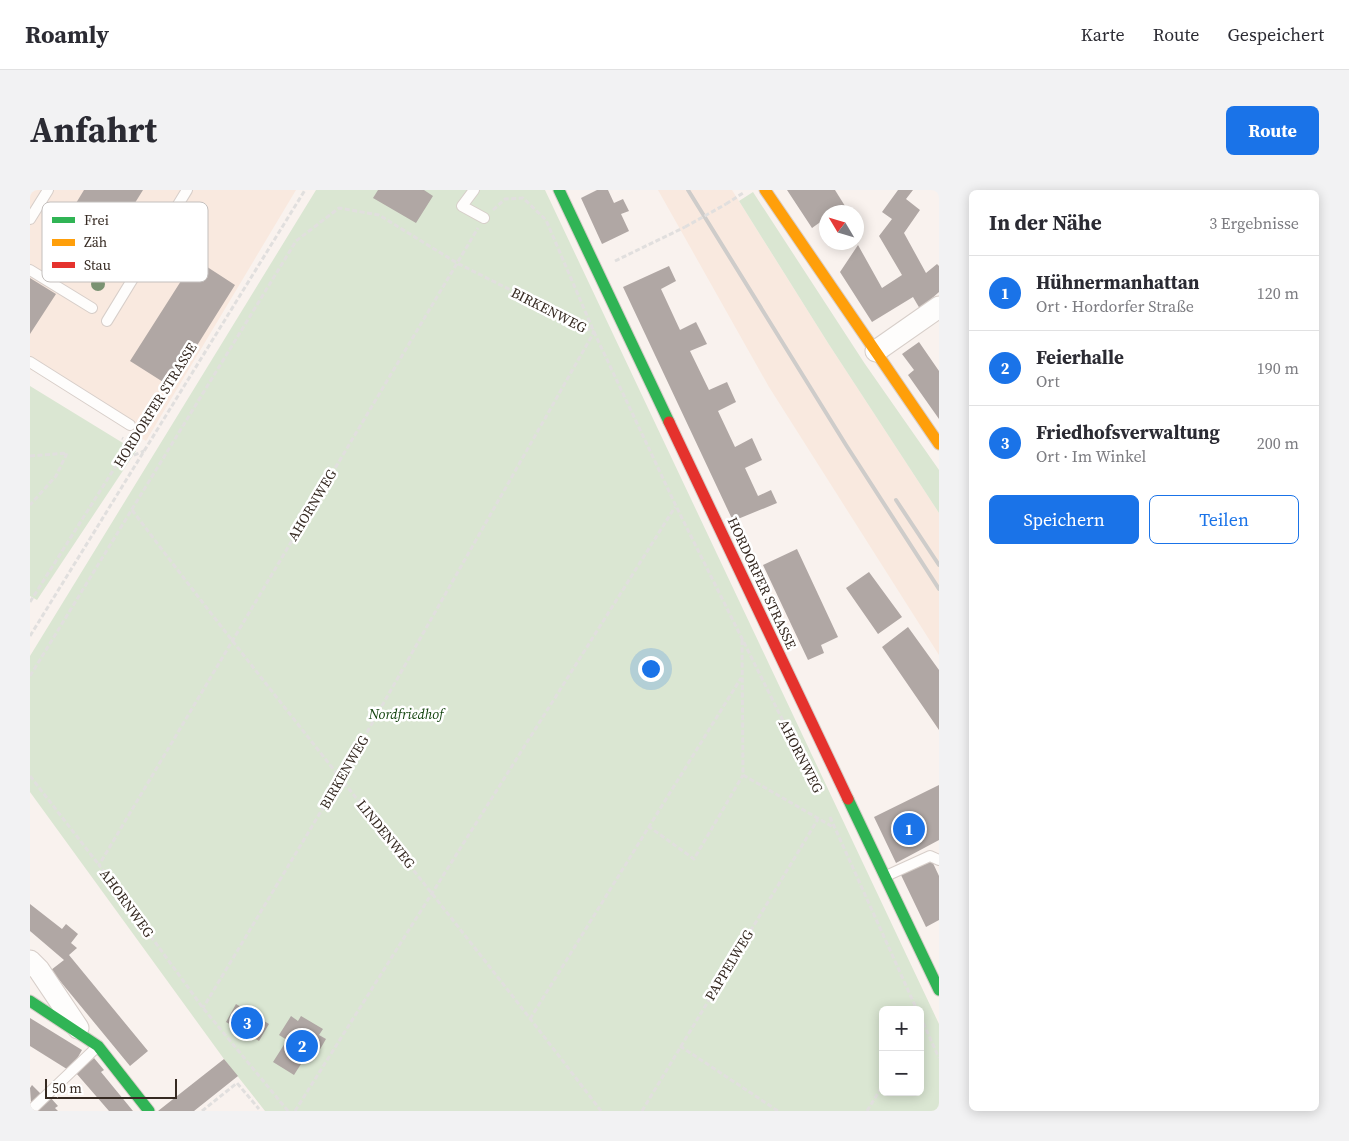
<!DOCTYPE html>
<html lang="de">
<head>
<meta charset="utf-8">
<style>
	:root { --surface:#fff; --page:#f2f2f3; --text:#2b2b33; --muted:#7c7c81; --line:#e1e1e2; --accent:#1a73e8 }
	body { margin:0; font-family:"Source Serif 4",serif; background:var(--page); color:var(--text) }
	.controls { position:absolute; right:15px; bottom:15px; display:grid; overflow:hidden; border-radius:8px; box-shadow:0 2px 12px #0003 }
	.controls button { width:45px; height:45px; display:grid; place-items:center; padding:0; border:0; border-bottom:1px solid var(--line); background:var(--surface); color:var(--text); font:25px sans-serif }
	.compass { position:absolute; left:789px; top:15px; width:45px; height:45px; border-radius:50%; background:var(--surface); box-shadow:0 2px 12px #0003; rotate:308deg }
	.scale { position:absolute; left:15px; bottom:12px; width:132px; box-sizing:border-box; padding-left:5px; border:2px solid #362a22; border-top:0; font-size:14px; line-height:18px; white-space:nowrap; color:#362a22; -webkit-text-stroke:4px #fff; paint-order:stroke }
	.you { position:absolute; left:620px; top:478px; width:18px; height:18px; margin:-12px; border:4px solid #fff; border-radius:50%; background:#1a73e8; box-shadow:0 0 0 8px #1a73e833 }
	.badge { display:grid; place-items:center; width:32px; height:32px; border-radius:50%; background:var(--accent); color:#fff; font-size:16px; font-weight:700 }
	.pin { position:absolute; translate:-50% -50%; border:2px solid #fff; box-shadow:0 1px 5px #0006 }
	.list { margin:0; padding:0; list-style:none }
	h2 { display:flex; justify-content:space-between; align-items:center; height:65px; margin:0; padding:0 20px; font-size:21px }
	h2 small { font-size:16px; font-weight:400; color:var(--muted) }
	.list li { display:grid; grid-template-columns:32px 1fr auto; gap:15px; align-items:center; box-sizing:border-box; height:75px; padding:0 20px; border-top:1px solid var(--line) }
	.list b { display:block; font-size:19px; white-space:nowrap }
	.list p { margin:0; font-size:16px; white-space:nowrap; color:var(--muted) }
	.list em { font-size:16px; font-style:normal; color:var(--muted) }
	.actions { display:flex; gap:10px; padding:15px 20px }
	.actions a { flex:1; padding:11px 0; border:1px solid var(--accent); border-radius:8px; text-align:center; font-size:18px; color:var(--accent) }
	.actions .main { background:var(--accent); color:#fff }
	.map { position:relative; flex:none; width:909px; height:921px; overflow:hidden; border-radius:8px }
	header { display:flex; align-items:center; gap:30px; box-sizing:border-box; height:70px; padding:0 25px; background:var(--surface); border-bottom:1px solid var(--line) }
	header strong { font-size:24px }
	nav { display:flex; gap:28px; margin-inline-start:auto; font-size:18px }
	.intro { display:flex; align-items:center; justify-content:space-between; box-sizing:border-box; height:120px; padding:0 30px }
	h1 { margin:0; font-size:35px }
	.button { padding:12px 22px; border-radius:8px; background:var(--accent); color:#fff; font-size:18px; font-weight:700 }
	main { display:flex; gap:30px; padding:0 30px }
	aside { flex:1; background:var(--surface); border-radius:8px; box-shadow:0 2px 12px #0003 }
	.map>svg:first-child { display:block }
	.built { fill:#f9e9df }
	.green { fill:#dae6d2; fill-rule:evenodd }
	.building { fill:#b0a7a4 }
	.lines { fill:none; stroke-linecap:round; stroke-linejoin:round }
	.lane-casing { stroke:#d7cec9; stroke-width:12 }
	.street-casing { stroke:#d7cec9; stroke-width:23 }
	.fast-casing { stroke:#d7cec9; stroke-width:13 }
	.slow-casing { stroke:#d7cec9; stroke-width:13 }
	.jam-casing { stroke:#d7cec9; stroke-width:13 }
	.path { stroke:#e1dfde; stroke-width:3; stroke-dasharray:5 2.5; stroke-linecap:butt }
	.lane { stroke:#fefdfc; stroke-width:10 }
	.street { stroke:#fefdfc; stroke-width:21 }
	.fast { stroke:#30b455; stroke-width:11 }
	.slow { stroke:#ff9f0a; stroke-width:11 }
	.jam { stroke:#e5322d; stroke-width:11 }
	.rail { stroke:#ceccca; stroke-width:4 }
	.path-bridge { stroke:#e1dfde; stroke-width:3; stroke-dasharray:5 2.5; stroke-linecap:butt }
	.tree { fill:#7a9272 }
	.labels { text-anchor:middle; stroke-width:5; stroke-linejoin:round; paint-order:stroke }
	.street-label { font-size:14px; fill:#362a22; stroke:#fff }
	.park-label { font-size:14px; font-style:italic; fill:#12430d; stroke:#fff }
	.key { fill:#fff; stroke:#c3bfbd; stroke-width:1 }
	.key-label { font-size:14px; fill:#362a22 }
</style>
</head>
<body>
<header>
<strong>Roamly</strong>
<nav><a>Karte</a><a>Route</a><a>Gespeichert</a></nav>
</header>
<div class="intro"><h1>Anfahrt</h1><a class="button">Route</a></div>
<main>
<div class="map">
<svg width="909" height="921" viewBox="0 0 909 921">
	<rect width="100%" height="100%" fill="#f9f2ee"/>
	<path class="built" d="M0,0H266L116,251L0,179Z
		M628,0H702L798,153L909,323V465L739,197Z"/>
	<path class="green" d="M286,0H515L909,834V921H235L194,869L0,602V466ZM853,820H890V902H853Z
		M723,2L835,174L909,280V323L798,153L709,11Z
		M0,196L106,261L7,410L0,406Z"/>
	<path class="building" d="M54,0H113L57,90L15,64Z
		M348,0H394L403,6L386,33L343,8Z
		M567,0H578L584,13L593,9L599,21L591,24L599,41L572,54L551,8Z
		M757,0H805L815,16L805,22H796V28L782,38Z
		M868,0H883L876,9L890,20L874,43L896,83L907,74L909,76V102L890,119L883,107L842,132L810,82L828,55L852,98L872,85L849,46L862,29L852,22Z
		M165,69L205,95L141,197L100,171Z
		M639,76L646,91L631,99L650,140L666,132L677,154L660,161L679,200L697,192L706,212L688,221L705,257L722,248L732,270L715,278L728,306L741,300L747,313L703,331L593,97Z
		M0,88L26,104L0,144Z
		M889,152L909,181V229L878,185L884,180L872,164Z
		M767,359L808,447L791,455L794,463L778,470L733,375Z
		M839,382L872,427L848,444L816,398Z
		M878,437L909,480V540L852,457Z
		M909,595V650L866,673L844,627Z
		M902,671L909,686V730L896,737L871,685Z
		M0,714L32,739L36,734L48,744L41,753L47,758L39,765L118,861L100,876L21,780L34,770L0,741Z
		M206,814L239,834L229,851L196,832Z
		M261,826L268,831L271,826L293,839L289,845L296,849L285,868L278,863L264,885L243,872L257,850L249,845Z
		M0,828L52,860L40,881L0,856Z
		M64,868L74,880L71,882L103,921H79L46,883Z
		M194,869L208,886L164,921H128Z
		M2,895L11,904L1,913L0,898Z
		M19,906L28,916L25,918L28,921H6Z"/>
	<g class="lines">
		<defs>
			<path id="lane" d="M444,0L432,16L454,28
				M0,29L18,0
				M0,80L62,118
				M77,131L157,0
				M0,172L100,235
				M856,686L900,666L909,670
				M0,921L68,856"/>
			<path id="street" d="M846,161L909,117
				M0,771L9,780L48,838"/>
			<path id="fast" d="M529,0L639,232
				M818,609L909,800
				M0,811L68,856L119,921"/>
			<path id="slow" d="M735,0L909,254"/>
			<path id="jam" d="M639,232L818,609"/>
		</defs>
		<use href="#lane" class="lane-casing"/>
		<use href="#street" class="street-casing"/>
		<use href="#fast" class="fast-casing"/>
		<use href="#slow" class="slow-casing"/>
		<use href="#jam" class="jam-casing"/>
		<path class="path" d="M696,14L713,3
			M463,20L475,9L493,8L516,30L564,142L646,316L779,583
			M585,71L655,37
			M0,266L37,263L26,286L0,315
			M90,271L114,261
			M102,320C255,523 417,718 571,921
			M0,412L89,271L99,252L92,248
			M0,446L275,0
			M712,450L713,585L803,637
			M0,486L266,51L309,18L349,25L427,73L564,142L311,588L173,818
			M0,586L69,675
			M800,627L887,820
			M618,636L664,669L713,585
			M890,826L909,868
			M500,829L711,488
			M650,856L748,921
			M172,921L207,893L229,919
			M258,921L173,818L69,675L448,38
			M265,921L645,317
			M612,921L788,629
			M837,921L853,895"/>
		<use href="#lane" class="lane"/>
		<use href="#street" class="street"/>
		<use href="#fast" class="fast"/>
		<use href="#slow" class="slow"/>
		<use href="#jam" class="jam"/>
		<path class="rail" d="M658,0L816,255L909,399
			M866,310L909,375"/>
		<path class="path-bridge" d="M655,37L696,14"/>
	</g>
	<circle class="tree" cx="68" cy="94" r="7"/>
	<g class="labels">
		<g class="street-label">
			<text transform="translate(519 120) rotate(27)" y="5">BIRKENWEG</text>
			<text transform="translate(125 215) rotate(-58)" y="5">HORDORFER STRASSE</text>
			<text transform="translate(282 315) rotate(-59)" y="5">AHORNWEG</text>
			<text transform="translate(732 393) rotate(65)" y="5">HORDORFER STRASSE</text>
			<text transform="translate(771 566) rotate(63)" y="5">AHORNWEG</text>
			<text transform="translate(314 582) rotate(-60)" y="5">BIRKENWEG</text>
			<text transform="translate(356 644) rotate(51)" y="5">LINDENWEG</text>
			<text transform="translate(97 713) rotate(54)" y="5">AHORNWEG</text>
			<text transform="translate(699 775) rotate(-59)" y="5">PAPPELWEG</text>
		</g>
		<g class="park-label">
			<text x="376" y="529">Nordfriedhof</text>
		</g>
	</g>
	<rect x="12" y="12" width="166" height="80" rx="8" class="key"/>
	<rect x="22" y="27" width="23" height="6" fill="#30b455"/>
	<rect x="22" y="49" width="23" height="7" fill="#ff9f0a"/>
	<rect x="22" y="72" width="23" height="6" fill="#e5322d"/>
	<g class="key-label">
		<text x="54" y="35">Frei</text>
		<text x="54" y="57">Zäh</text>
		<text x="54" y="80">Stau</text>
	</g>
</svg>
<div class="controls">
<button>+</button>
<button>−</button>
</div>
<svg class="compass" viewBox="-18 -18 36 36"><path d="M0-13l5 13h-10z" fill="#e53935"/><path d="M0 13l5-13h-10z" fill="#7c7c81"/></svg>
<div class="scale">50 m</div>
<div class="you"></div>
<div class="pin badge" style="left:879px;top:639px">1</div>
<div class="pin badge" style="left:272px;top:856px">2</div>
<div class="pin badge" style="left:217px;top:833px">3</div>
</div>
<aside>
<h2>In der Nähe<small>3 Ergebnisse</small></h2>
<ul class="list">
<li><span class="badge">1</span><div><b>Hühnermanhattan</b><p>Ort · Hordorfer Straße</p></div><em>120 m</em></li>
<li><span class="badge">2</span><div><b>Feierhalle</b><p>Ort</p></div><em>190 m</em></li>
<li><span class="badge">3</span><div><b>Friedhofsverwaltung</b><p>Ort · Im Winkel</p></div><em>200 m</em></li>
</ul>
<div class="actions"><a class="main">Speichern</a><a>Teilen</a></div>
</aside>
</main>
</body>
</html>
